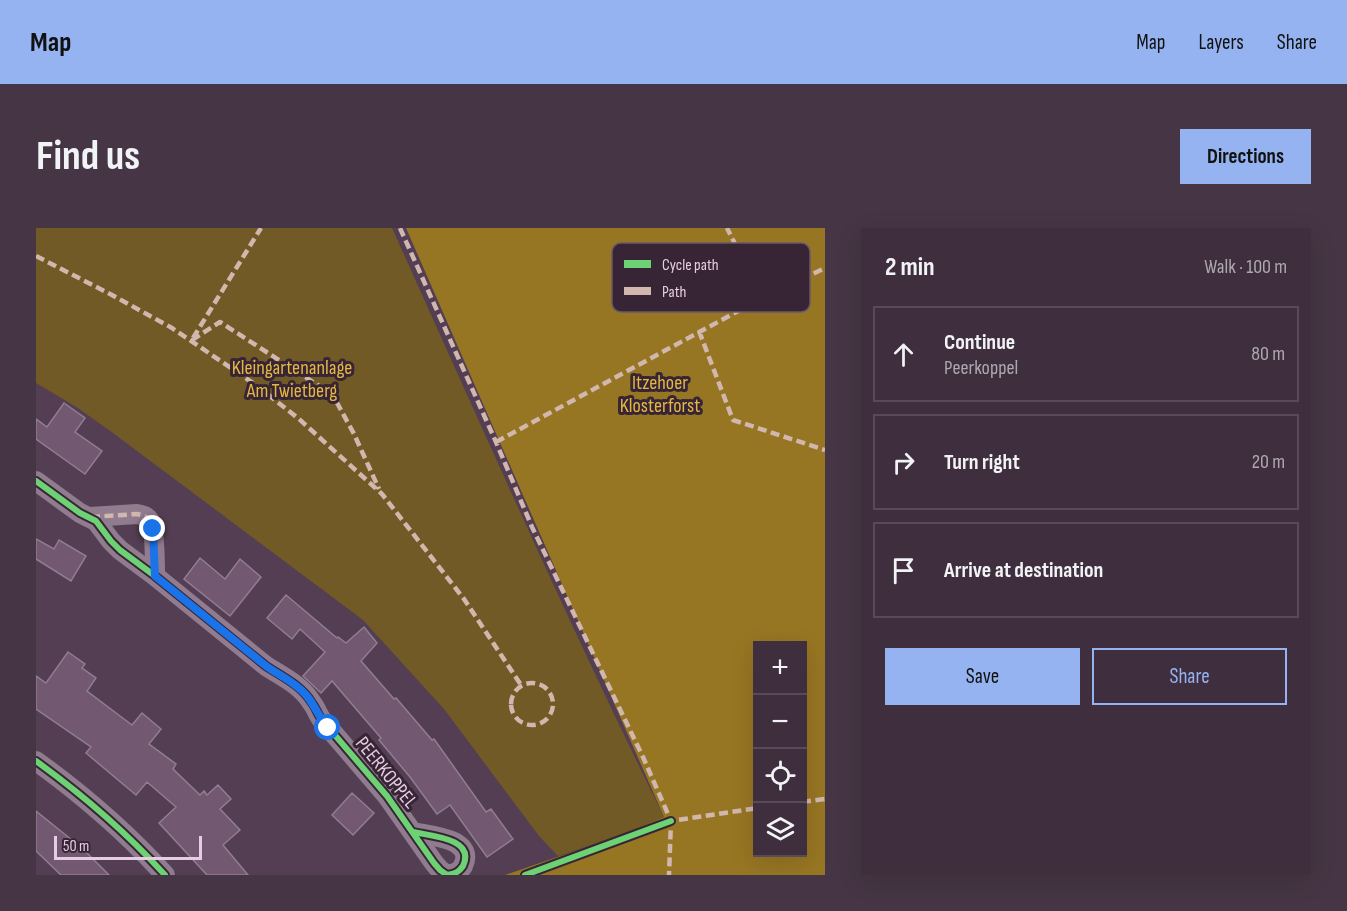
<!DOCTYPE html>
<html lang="en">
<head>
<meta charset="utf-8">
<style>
	:root { --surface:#3f2e3e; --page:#463645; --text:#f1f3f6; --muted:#ada8b0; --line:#584a58; --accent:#95b2f1 }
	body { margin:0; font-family:"Sofia Sans Condensed",sans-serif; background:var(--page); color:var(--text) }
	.controls { position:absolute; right:18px; bottom:18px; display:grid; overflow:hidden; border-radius:0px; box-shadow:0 6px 24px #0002 }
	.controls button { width:54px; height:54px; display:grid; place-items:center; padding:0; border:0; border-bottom:2px solid var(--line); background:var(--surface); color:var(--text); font:30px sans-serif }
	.scale { position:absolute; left:18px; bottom:15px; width:148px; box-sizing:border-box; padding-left:6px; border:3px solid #e5cde3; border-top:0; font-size:16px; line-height:21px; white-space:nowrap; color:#e5cde3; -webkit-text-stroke:4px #372536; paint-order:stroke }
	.stop { position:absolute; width:18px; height:18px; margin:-14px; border:4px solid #1a73e8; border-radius:50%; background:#fff }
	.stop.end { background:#1a73e8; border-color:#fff; box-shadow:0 2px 6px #0008 }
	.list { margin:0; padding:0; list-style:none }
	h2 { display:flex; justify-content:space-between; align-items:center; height:78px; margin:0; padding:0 24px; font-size:26px }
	h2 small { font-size:20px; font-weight:400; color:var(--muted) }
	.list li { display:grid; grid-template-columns:39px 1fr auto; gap:18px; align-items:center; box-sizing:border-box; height:96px; margin:0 12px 12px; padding:0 12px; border:2px solid var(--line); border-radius:0px }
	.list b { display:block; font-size:22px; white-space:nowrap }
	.list p { margin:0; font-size:20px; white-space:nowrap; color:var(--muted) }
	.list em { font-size:20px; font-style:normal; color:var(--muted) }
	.actions { display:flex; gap:12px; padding:18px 24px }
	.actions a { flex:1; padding:14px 0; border:2px solid var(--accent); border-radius:0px; text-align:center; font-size:21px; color:var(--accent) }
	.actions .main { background:var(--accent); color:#111 }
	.icon { flex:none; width:33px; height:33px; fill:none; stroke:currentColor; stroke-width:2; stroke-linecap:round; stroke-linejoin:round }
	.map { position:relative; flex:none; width:789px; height:647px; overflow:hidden; border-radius:0px }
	header { display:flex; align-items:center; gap:36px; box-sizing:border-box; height:84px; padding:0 30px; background:var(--accent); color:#111 }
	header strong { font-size:28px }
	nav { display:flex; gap:33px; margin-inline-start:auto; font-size:21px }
	.intro { display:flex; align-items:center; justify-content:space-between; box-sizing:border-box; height:144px; padding:0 36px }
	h1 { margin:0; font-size:42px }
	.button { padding:15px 27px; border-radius:0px; background:var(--accent); color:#111; font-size:21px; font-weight:700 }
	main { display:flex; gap:36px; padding:0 36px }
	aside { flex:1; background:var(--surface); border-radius:0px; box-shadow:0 6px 24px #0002 }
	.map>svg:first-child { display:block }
	.green { fill:#715a26 }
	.forest { fill:#977623; fill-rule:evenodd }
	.building { fill:#725871; stroke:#907e90; stroke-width:1.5 }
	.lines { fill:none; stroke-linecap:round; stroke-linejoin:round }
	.street { stroke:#907c8e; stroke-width:20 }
	.quiet { stroke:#d1b7ad; stroke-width:4.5; stroke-dasharray:9 4.5; stroke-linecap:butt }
	.cycleway-casing { stroke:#372536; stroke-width:10 }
	.cycleway { stroke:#6cd273; stroke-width:6 }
	.route { stroke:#1a73e8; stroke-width:8 }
	.labels { text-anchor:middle; stroke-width:6; stroke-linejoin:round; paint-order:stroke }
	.park-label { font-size:20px; fill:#e4b841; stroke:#372536 }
	.street-label { font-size:20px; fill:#e5cde3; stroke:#372536 }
	.key { fill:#372536; stroke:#6b576a; stroke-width:1.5 }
	.key-label { font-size:16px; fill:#e5cde3 }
</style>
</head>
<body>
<header>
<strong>Map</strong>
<nav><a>Map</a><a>Layers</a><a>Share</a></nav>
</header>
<div class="intro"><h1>Find us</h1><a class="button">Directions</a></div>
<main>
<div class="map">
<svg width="789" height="647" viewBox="0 0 789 647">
	<rect width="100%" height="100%" fill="#543e53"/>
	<path class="green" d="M0,0H356C445,197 532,395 628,589L588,606L522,628L503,608L408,481L327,392L77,205L42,180L0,155Z"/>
	<path class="forest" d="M370,0H789V647H469L588,606L628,589ZM722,418H766V624H722Z"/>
	<path class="building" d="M28,175L49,190L39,204L66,223L49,246L0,211V191L11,199Z
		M0,311L18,321L23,312L50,328L35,353L0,331Z
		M164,330L189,351L204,331L225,349L194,388L148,351Z
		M250,367L301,410L302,409L310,415L328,399L341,415L325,433L358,471L360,470L396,512L398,511L450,584L455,581L477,611L451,629L414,577L401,586L374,549L343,512L345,510L296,453L285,465L267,448L289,424L264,401L256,411L231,390Z
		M32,424L49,436L46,440L60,450L51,463L96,497L106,485L125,501L113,516L140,536L137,541L164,567L168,563L171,567L182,557L195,571L184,581L204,602L187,617L212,647H171L123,595L140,579L111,554L100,567L50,525L55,519L0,481V448L10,455Z
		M316,565L338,585L317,607L296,587Z
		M0,583L47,621L73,647H25L0,623Z"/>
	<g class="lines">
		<path class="street" d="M0,253L44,285L60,293L75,313L84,322L119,348L230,438C247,449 265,457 276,475C280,480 282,487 286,492L351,568L398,635L404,642L411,647C419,646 423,644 427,638C440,610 394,608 377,604
			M54,289L101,286C106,287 111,288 114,293C119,300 119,337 119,348
			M0,533C47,567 90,604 129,647"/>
		<path class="quiet" d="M364,0L460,214L496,299L607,529L635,593L633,647
			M0,28L76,67L136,100L220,157L263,191L346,266L428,371L485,457
			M717,75L789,40
			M663,103L697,192L789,222
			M157,110L225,0
			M156,112L184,94L294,165L299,171L318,206L343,261
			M460,214L717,75L701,20L691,0
			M55,289L101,286C106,287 111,288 114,293C119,300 119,337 119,348
			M475 476a21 21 0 1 1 42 0a21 21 0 1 1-42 0Z
			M766,574L789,571
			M630,595L635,593L722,580"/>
		<defs>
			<path id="cycleway" d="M0,253L44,285L60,293L75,313L84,322L119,348L230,438C247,449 265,457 276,475C280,480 282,487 286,492L351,568L398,635L404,642L411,647C419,646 423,644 427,638C440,610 394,608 377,604
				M0,533C47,567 90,604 129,647
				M489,647L635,593"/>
		</defs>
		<use href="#cycleway" class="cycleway-casing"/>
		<use href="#cycleway" class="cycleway"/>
	</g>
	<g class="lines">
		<path class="route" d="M117,301L119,348L230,438C244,448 259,454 270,467C279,477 283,490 292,500"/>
	</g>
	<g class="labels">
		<g class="park-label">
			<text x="256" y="146">Kleingartenanlage<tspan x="256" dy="23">Am Twietberg</tspan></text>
			<text x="624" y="161">Itzehoer<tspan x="624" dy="23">Klosterforst</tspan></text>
		</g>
		<g class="street-label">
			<text transform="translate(351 544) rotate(51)" y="7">PEERKOPPEL</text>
		</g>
	</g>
	<rect x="576" y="15" width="198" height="69" rx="9" class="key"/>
	<rect x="588" y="32" width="27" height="8" fill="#6cd273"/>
	<rect x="588" y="59" width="27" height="8" fill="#d1b7ad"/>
	<g class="key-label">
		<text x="626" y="42">Cycle path</text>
		<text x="626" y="69">Path</text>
	</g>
</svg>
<div class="controls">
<button>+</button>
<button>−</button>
<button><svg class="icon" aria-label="locate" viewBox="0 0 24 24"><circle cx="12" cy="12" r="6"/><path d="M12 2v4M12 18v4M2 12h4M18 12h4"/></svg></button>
<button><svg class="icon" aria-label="layers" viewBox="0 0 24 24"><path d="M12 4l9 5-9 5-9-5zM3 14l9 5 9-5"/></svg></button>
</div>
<div class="scale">50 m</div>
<div class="stop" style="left:292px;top:500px"></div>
<div class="stop end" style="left:117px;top:301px"></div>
</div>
<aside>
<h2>2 min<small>Walk · 100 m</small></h2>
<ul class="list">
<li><svg class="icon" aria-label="ahead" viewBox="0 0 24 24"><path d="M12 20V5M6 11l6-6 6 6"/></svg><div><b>Continue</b><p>Peerkoppel</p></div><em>80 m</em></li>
<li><svg class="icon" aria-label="right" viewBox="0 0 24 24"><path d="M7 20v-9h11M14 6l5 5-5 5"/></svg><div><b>Turn right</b></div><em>20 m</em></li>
<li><svg class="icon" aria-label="arrive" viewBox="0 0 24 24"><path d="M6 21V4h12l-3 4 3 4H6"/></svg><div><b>Arrive at destination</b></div></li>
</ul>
<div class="actions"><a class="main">Save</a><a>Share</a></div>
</aside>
</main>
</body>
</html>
